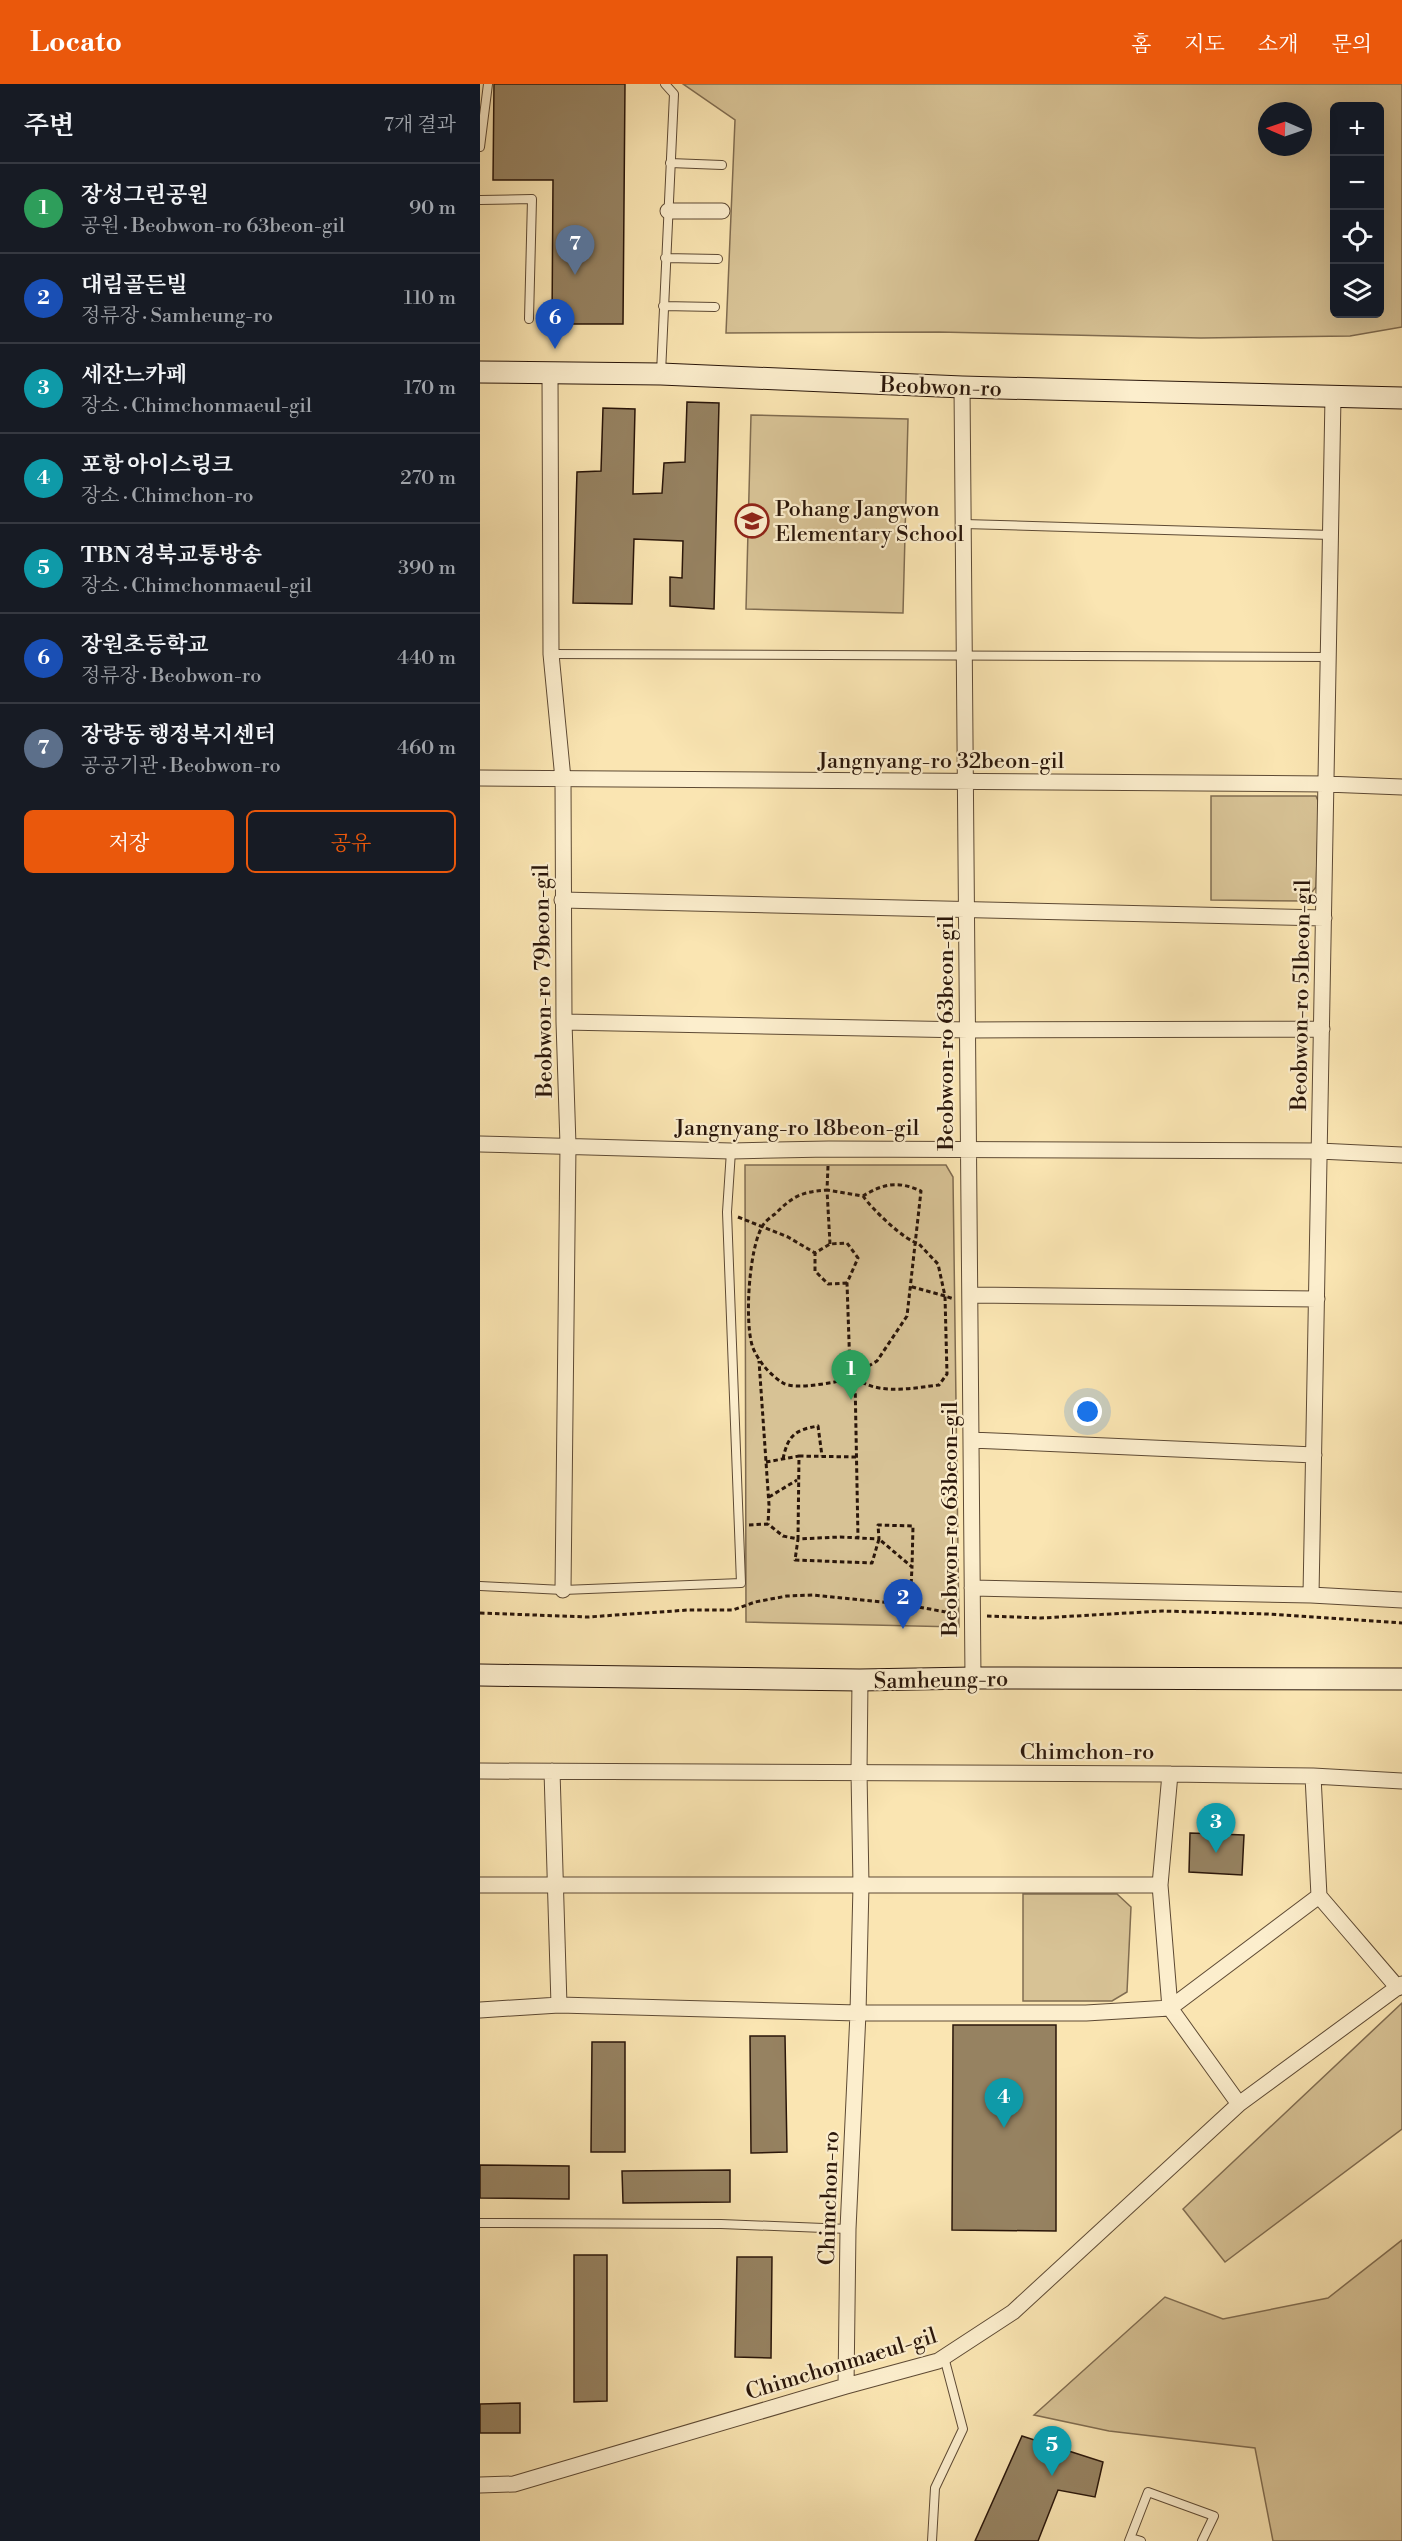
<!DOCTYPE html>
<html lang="ko">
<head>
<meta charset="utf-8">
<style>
	:root { --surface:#171b24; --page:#242831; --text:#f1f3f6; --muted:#9ea1a6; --line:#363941; --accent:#ea580c }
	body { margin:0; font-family:"Libre Bodoni","Noto Serif KR",serif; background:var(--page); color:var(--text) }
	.controls { position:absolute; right:18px; top:18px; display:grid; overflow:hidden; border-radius:9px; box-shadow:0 6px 24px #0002 }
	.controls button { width:54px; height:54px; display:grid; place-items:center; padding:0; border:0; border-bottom:2px solid var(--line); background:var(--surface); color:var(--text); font:30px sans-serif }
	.compass { position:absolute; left:778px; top:18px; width:54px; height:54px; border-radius:50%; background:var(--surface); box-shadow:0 6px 24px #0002; rotate:272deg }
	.you { position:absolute; left:608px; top:1328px; width:21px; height:21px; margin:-15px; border:4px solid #fff; border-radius:50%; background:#1a73e8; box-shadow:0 0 0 9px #1a73e833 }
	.badge { display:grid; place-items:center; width:39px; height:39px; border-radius:50%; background:var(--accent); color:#fff; font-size:20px; font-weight:700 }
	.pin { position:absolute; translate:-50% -50px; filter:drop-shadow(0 2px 3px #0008) }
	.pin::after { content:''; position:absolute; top:32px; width:21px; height:18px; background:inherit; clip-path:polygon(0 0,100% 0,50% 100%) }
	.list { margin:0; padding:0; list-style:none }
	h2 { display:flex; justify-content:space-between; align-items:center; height:78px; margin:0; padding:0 24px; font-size:26px }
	h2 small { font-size:20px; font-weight:400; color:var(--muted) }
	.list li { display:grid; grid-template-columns:39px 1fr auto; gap:18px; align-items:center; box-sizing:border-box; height:90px; padding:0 24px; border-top:2px solid var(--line) }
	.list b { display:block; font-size:22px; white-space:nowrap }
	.list p { margin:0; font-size:20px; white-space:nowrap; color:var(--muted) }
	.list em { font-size:20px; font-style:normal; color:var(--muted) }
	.actions { display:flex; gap:12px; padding:18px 24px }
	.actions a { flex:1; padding:14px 0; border:2px solid var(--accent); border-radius:9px; text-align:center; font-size:21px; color:var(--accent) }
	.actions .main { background:var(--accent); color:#fff }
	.icon { flex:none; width:33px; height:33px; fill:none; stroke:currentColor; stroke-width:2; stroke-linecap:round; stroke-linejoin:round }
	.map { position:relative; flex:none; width:922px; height:2457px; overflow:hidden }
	header { display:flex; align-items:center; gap:36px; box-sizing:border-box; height:84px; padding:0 30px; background:var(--accent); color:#fff }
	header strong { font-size:28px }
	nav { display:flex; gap:33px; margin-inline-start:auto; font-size:21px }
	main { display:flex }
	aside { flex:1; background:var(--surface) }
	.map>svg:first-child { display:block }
	.green { fill:#d7c295; stroke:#806c50; stroke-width:1.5; fill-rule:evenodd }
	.building { fill:#968261; stroke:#2a160a; stroke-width:1.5 }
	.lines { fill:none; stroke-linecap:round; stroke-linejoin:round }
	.lane-casing { stroke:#5e4a34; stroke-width:10 }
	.street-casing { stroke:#5e4a34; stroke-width:17 }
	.secondary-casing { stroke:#2a160a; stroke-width:23 }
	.path { stroke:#2a160a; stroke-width:3; stroke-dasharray:4.5 3; stroke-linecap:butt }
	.lane { stroke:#fceecd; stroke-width:8 }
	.street { stroke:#fceecd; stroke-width:15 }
	.secondary { stroke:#fceecd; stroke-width:21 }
	.labels { text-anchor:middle; stroke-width:4.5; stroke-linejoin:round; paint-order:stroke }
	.street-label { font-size:22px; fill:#2a160a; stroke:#fceecd }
	.poi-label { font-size:22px; fill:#2a160a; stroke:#fceecd; text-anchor:start }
</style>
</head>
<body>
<header>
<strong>Locato</strong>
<nav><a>홈</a><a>지도</a><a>소개</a><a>문의</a></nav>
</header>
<main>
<aside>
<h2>주변<small>7개 결과</small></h2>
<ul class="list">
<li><span class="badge" style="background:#2e9e5b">1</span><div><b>장성그린공원</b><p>공원 · Beobwon-ro 63beon-gil</p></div><em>90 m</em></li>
<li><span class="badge" style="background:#1a4fb4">2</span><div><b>대림골든빌</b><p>정류장 · Samheung-ro</p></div><em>110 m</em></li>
<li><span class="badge" style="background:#0f9aa8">3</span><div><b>세잔느카페</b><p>장소 · Chimchonmaeul-gil</p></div><em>170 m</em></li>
<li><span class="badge" style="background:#0f9aa8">4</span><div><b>포항 아이스링크</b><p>장소 · Chimchon-ro</p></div><em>270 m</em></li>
<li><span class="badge" style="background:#0f9aa8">5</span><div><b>TBN 경북교통방송</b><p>장소 · Chimchonmaeul-gil</p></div><em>390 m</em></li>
<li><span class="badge" style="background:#1a4fb4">6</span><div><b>장원초등학교</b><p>정류장 · Beobwon-ro</p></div><em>440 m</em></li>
<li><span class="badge" style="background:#5c6f8a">7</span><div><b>장량동 행정복지센터</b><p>공공기관 · Beobwon-ro</p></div><em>460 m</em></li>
</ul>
<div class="actions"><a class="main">저장</a><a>공유</a></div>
</aside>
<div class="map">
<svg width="922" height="2457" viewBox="0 0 922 2457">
	<rect width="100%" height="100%" fill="#fae5b2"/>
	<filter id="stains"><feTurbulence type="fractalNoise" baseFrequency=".00333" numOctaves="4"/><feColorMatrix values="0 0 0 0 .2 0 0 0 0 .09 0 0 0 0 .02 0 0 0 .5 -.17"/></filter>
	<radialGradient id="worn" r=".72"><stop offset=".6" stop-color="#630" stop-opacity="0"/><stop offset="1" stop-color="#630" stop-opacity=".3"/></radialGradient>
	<path class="green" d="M203,0H922V243L870,252L721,254L459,248L246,249L255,36ZM854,22H900V230H854ZM787,27H823V63H787Z
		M271,331L428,335L423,529L266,525Z
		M731,712H836L839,719L836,803L825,817L731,816Z
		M265,1081H466L473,1093L479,1543L266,1538Z
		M543,1810H637L651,1823L647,1908L632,1917H543Z
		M922,1919V2045L745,2178L703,2125Z
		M922,2156V2457H793L775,2364L629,2347L554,2331L685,2213L743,2235L848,2214Z"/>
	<path class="building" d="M14,0H145L143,240H72L73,96H13Z
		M207,318L239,319L234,525L190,522V493L202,494L203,457L154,455L152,520L93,519L97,388L121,387L123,324L155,325L153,410L182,409L184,379L205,378Z
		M710,1749L764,1751L762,1791L709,1788Z
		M473,1941H576V2147L472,2146Z
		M270,1952H305L307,2068L271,2069Z
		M112,1958H145V2068H111Z
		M0,2081L89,2082V2115L0,2114Z
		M250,2086V2118L143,2119L142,2087Z
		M94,2171H127V2317L94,2318Z
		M257,2173H292L291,2274L255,2273Z
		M40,2319V2349H0V2320Z
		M542,2352L623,2378L615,2413L578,2406L558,2457H495Z"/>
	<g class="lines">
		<defs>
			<path id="lane" d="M0,63L8,0
				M190,79L242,81
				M0,116L52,115L49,235
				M185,174L238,175
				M183,222L235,223
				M181,289L194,10L185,0
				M484,440L851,451
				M71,570L849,573
				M0,1502L83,1506L261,1499L247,1128L251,1067
				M0,2139L241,2140L368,2145
				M651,2454L661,2457
				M452,2457L455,2404L483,2345L464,2273
				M649,2457L668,2408L734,2432L722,2457"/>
			<path id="street" d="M188,127H242
				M70,289L71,570L83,695L84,938L88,1061L83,1506
				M482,303L493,1594
				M0,694L846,700L922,703
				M82,816L844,834
				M84,938L488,946L842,945
				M0,1060L251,1067L349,1065L839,1067L922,1071
				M490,1211L837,1215
				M491,1356L834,1371
				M492,1504L831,1511L922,1516
				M831,1511L853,313
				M0,1687L690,1690L833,1692L922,1697
				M72,1687L79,1921
				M690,1690L680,1801L690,1924L759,2020
				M833,1692L839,1812L918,1904
				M0,1801H680
				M690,1924L839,1812
				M0,1926L79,1921L378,1929H606L690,1924
				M366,2302L368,2145L378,1929L381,1801L379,1688L380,1596
				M0,2401L34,2400L366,2302L458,2277L533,2228L759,2020L922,1900"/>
			<path id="secondary" d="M0,288L181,290L482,303L922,314
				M0,1591L380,1596L493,1594L922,1595"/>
		</defs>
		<use href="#lane" class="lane-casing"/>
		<use href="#street" class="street-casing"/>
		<use href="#secondary" class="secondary-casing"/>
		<path class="path" d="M348,1082L347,1106L383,1112C404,1099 419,1097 441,1107L427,1232L397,1277L373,1291
			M383,1112C390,1123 426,1158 438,1159L458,1180L465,1212L429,1202
			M258,1133L308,1153L335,1169
			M350,1160L347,1106C321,1108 313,1112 295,1130C291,1133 284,1138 282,1143C269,1165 264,1240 273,1264C279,1278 290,1291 303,1299C316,1307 359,1297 375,1294L378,1454
			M367,1199L348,1200L335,1187V1169L350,1160L367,1159L378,1174L367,1199L370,1286C387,1314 432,1304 459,1301L467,1290L465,1212L474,1215
			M319,1372L376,1373
			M303,1375C308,1351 315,1346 338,1342L342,1372
			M286,1378L319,1372L318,1455L303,1452L288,1440
			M289,1413L317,1396
			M269,1441L288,1440L289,1421L279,1277
			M430,1522L432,1483L399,1455L392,1479L315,1476L318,1455L360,1453L399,1455L398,1441L433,1442L432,1483
			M0,1529L108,1533L208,1526H253L275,1518L307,1512L333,1511L422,1520L477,1530
			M507,1532L561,1534L682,1527L787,1530L922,1539"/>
		<use href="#lane" class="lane"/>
		<use href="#street" class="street"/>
		<use href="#secondary" class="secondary"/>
	</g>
	<defs>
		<symbol id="school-ring" viewBox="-11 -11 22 22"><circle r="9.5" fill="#fceecd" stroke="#8f2418" stroke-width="1.5"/><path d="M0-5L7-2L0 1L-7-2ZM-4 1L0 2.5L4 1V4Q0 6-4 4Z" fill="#8f2418"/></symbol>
	</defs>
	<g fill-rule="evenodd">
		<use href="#school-ring" x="253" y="418" width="38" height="38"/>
	</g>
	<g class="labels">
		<g class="street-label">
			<text transform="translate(461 302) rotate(2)" y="8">Beobwon-ro</text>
			<text x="461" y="684">Jangnyang-ro 32beon-gil</text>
			<text transform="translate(62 897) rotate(-91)" y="8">Beobwon-ro 79beon-gil</text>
			<text transform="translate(820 911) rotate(-89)" y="8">Beobwon-ro 51beon-gil</text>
			<text transform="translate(465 949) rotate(-90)" y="8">Beobwon-ro 63beon-gil</text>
			<text x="317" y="1051">Jangnyang-ro 18beon-gil</text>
			<text transform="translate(469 1435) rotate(-90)" y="8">Beobwon-ro 63beon-gil</text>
			<text transform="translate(461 1595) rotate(-1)" y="8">Samheung-ro</text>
			<text x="607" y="1675">Chimchon-ro</text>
			<text transform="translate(348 2114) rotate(-88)" y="8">Chimchon-ro</text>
			<text transform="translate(361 2279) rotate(-17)" y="8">Chimchonmaeul-gil</text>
		</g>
		<g class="poi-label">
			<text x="295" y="432">Pohang Jangwon<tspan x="295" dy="25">Elementary School</tspan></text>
		</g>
	</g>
	<rect width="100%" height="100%" filter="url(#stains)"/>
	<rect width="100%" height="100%" fill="url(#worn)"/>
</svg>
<div class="controls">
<button>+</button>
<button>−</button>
<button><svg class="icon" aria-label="locate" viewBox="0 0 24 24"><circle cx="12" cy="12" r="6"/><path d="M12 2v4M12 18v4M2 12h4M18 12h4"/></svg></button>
<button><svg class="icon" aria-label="layers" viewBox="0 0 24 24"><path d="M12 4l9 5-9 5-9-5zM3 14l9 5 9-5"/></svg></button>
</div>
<svg class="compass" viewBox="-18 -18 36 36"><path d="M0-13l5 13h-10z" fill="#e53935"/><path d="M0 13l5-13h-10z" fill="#9ea1a6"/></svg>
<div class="you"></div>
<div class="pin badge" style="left:371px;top:1316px;background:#2e9e5b">1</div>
<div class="pin badge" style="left:423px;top:1545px;background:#1a4fb4">2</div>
<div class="pin badge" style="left:736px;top:1769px;background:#0f9aa8">3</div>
<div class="pin badge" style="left:524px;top:2044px;background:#0f9aa8">4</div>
<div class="pin badge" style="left:572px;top:2392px;background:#0f9aa8">5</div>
<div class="pin badge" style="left:75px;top:265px;background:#1a4fb4">6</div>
<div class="pin badge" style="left:95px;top:191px;background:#5c6f8a">7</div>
</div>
</main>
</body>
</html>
